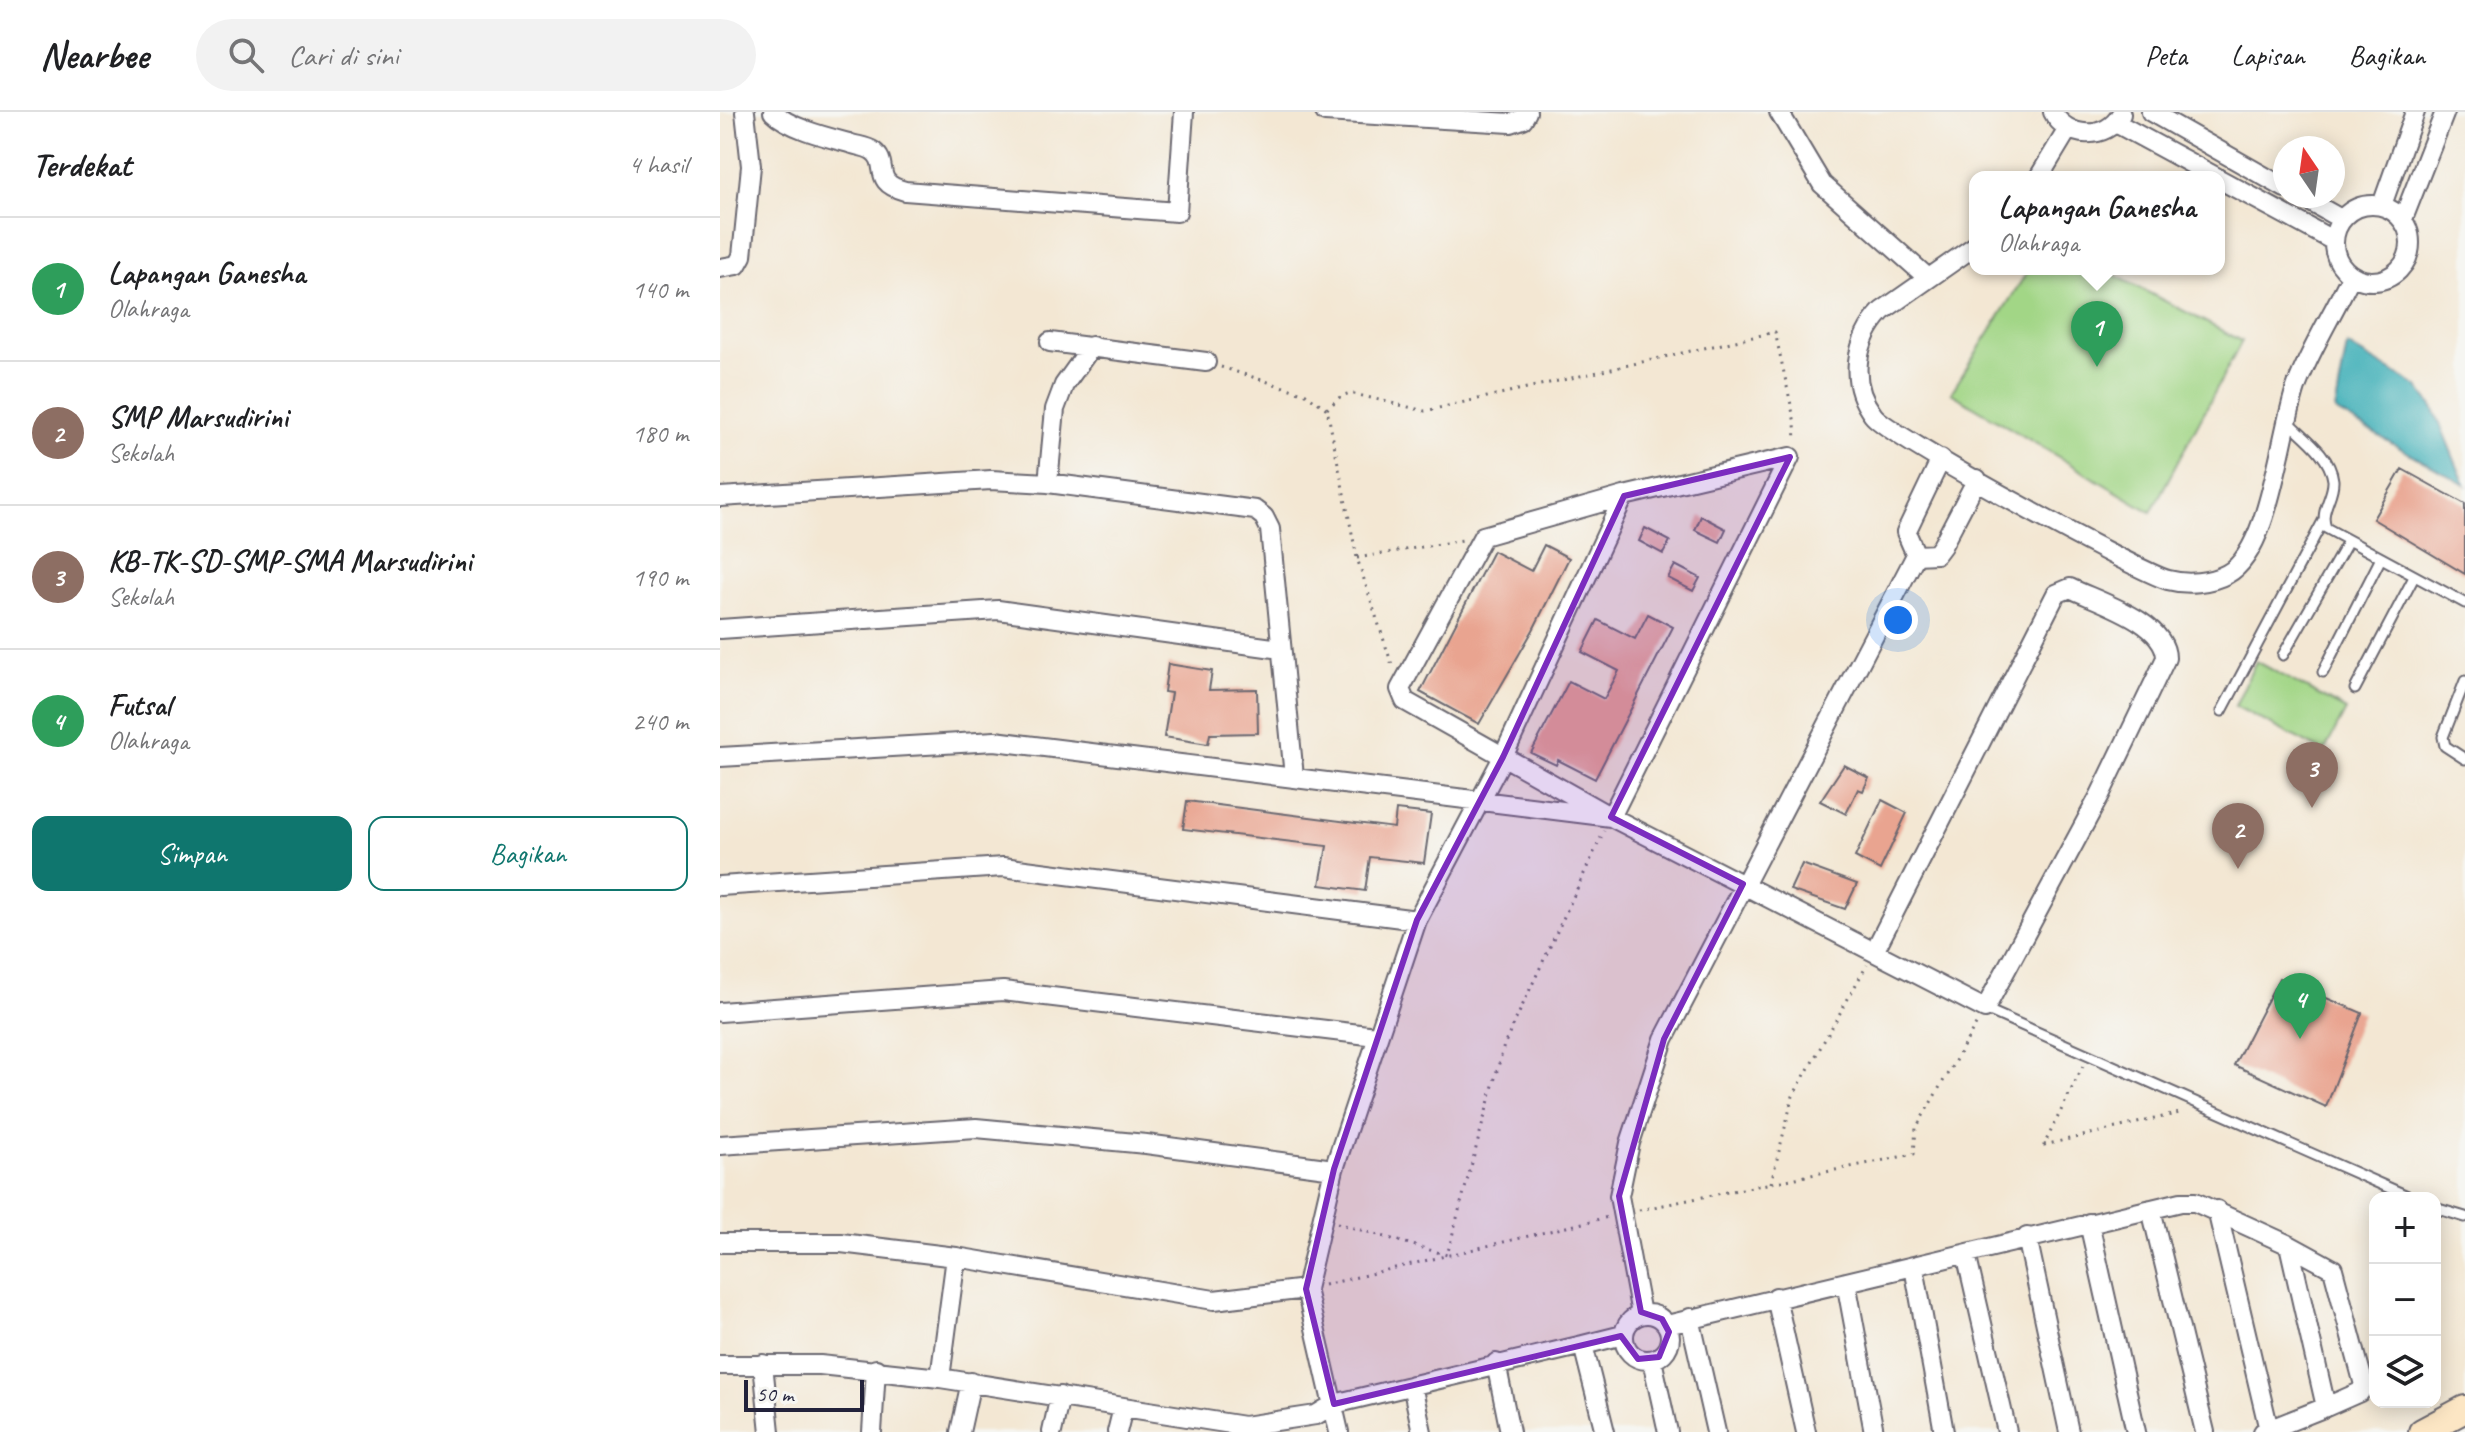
<!DOCTYPE html>
<html lang="id">
<head>
<meta charset="utf-8">
<style>
	:root { --surface:#fff; --page:#f2f2f2; --text:#202124; --muted:#757577; --line:#e0e0e0; --accent:#0f766e }
	body { margin:0; font-family:Caveat,sans-serif; background:var(--page); color:var(--text) }
	.controls { position:absolute; right:24px; bottom:24px; display:grid; overflow:hidden; border-radius:16px; box-shadow:0 4px 20px #0003 }
	.controls button { width:72px; height:72px; display:grid; place-items:center; padding:0; border:0; border-bottom:2px solid var(--line); background:var(--surface); color:var(--text); font:40px sans-serif }
	.compass { position:absolute; left:1553px; top:24px; width:72px; height:72px; border-radius:50%; background:var(--surface); box-shadow:0 4px 20px #0003; rotate:347deg }
	.scale { position:absolute; left:24px; bottom:20px; width:120px; box-sizing:border-box; padding-left:8px; border:4px solid #22223b; border-top:0; font-size:22px; line-height:28px; white-space:nowrap; color:#22223b; -webkit-text-stroke:6px #f6f6f2; paint-order:stroke }
	.you { position:absolute; left:1178px; top:508px; width:28px; height:28px; margin:-20px; border:6px solid #fff; border-radius:50%; background:#1a73e8; box-shadow:0 0 0 12px #1a73e833 }
	.badge { display:grid; place-items:center; width:52px; height:52px; border-radius:50%; background:var(--accent); color:#fff; font-size:26px; font-weight:700 }
	.pin { position:absolute; translate:-50% -66px; filter:drop-shadow(0 2px 4px #0008) }
	.pin::after { content:''; position:absolute; top:42px; width:28px; height:24px; background:inherit; clip-path:polygon(0 0,100% 0,50% 100%) }
	.popup { position:absolute; left:1249px; top:59px; width:256px; height:104px; box-sizing:border-box; display:grid; place-content:center; border-radius:16px; background:var(--surface); filter:drop-shadow(0 2px 6px #0005); font-size:26px; white-space:nowrap; color:var(--muted) }
	.popup b { font-size:30px; color:var(--text) }
	.popup::after { content:''; position:absolute; left:50%; top:100%; margin-left:-16px; border:16px solid transparent; border-top-color:var(--surface) }
	.list { margin:0; padding:0; list-style:none }
	h2 { display:flex; justify-content:space-between; align-items:center; height:104px; margin:0; padding:0 32px; font-size:34px }
	h2 small { font-size:26px; font-weight:400; color:var(--muted) }
	.list li { display:grid; grid-template-columns:52px 1fr auto; gap:24px; align-items:center; box-sizing:border-box; height:144px; padding:0 32px; border-top:2px solid var(--line) }
	.list b { display:block; font-size:30px; white-space:nowrap }
	.list p { margin:0; font-size:26px; white-space:nowrap; color:var(--muted) }
	.list em { font-size:26px; font-style:normal; color:var(--muted) }
	.actions { display:flex; gap:16px; padding:24px 32px }
	.actions a { flex:1; padding:18px 0; border:2px solid var(--accent); border-radius:16px; text-align:center; font-size:28px; color:var(--accent) }
	.actions .main { background:var(--accent); color:#fff }
	.icon { flex:none; width:44px; height:44px; fill:none; stroke:currentColor; stroke-width:2; stroke-linecap:round; stroke-linejoin:round }
	.map { position:relative; flex:none; width:1745px; height:1320px; overflow:hidden }
	header { display:flex; align-items:center; gap:48px; box-sizing:border-box; height:112px; padding:0 40px; background:var(--surface); border-bottom:2px solid var(--line) }
	header strong { font-size:38px }
	nav { display:flex; gap:44px; margin-inline-start:auto; font-size:28px }
	.search { width:560px; height:72px; background:var(--page); display:flex; align-items:center; gap:20px; box-sizing:border-box; padding:0 28px; border-radius:44px; color:var(--muted); font-size:30px }
	main { display:flex }
	aside { flex:1; background:var(--surface) }
	.map>svg:first-child { display:block }
	.green { fill:#a2d686; stroke:#627c60; stroke-width:2 }
	.water { fill:#3eafb7; stroke:#306879; stroke-width:2 }
	.building { fill:#e9a490 }
	.lines { fill:none; stroke-linecap:round; stroke-linejoin:round }
	.lane-casing { stroke:#6b6770; stroke-width:13 }
	.street-casing { stroke:#6b6770; stroke-width:22 }
	.secondary-casing { stroke:#6b6770; stroke-width:30 }
	.path { stroke:#6b6770; stroke-width:3; stroke-dasharray:2 6; stroke-linecap:butt }
	.lane { stroke:#fff; stroke-width:9 }
	.street { stroke:#fff; stroke-width:18 }
	.secondary { stroke:#fce6c4; stroke-width:26 }
	.marked { fill:#7b2cbf; fill-opacity:0.2; stroke:#7b2cbf; stroke-width:6; stroke-linejoin:round }
</style>
</head>
<body>
<header>
<strong>Nearbee</strong>
<div class="search"><svg class="icon" aria-label="search" viewBox="0 0 24 24"><circle cx="10" cy="10" r="6"/><path d="M15 15l6 6"/></svg>Cari di sini</div>
<nav><a>Peta</a><a>Lapisan</a><a>Bagikan</a></nav>
</header>
<main>
<aside>
<h2>Terdekat<small>4 hasil</small></h2>
<ul class="list">
<li><span class="badge" style="background:#2e9e5b">1</span><div><b>Lapangan Ganesha</b><p>Olahraga</p></div><em>140 m</em></li>
<li><span class="badge" style="background:#8d6e63">2</span><div><b>SMP Marsudirini</b><p>Sekolah</p></div><em>180 m</em></li>
<li><span class="badge" style="background:#8d6e63">3</span><div><b>KB-TK-SD-SMP-SMA Marsudirini</b><p>Sekolah</p></div><em>190 m</em></li>
<li><span class="badge" style="background:#2e9e5b">4</span><div><b>Futsal</b><p>Olahraga</p></div><em>240 m</em></li>
</ul>
<div class="actions"><a class="main">Simpan</a><a>Bagikan</a></div>
</aside>
<div class="map">
<svg width="1745" height="1320" viewBox="0 0 1745 1320">
	<rect width="100%" height="100%" fill="#f6f6f2"/>
	<filter id="ink" filterUnits="userSpaceOnUse"><feTurbulence type="fractalNoise" baseFrequency=".0125" numOctaves="2"/><feDisplacementMap in="SourceGraphic" scale="16" xChannelSelector="R" yChannelSelector="G"/><feConvolveMatrix kernelMatrix="1 2 1 2 8 2 1 2 1" color-interpolation-filters="sRGB"/></filter>
	<filter id="wash" filterUnits="userSpaceOnUse"><feTurbulence type="fractalNoise" baseFrequency=".006" numOctaves="4" result="noise"/><feDisplacementMap in="SourceGraphic" scale="32" xChannelSelector="R" yChannelSelector="G"/><feGaussianBlur stdDeviation="1.8" result="paint"/><feColorMatrix in="noise" values="0 0 0 0 0 0 0 0 0 0 0 0 0 0 0 0 0 1.4 0 .05"/><feComposite in="paint" operator="in"/></filter>
	<g filter="url(#wash)">
		<rect width="100%" height="100%" fill="#f3e7d3"/>
		<path class="green" d="M1309,157H1383L1522,229L1431,400L1231,281Z
			M1536,549L1626,598L1604,640L1515,594Z"/>
		<path class="water" d="M1627,233L1698,275L1714,297L1745,373L1615,299Z"/>
		<g id="blocks">
			<path class="building" d="M1682,357L1745,392V462L1653,407Z
				M981,404L1006,417L1000,430L975,418Z
				M925,416L950,429L943,442L919,429Z
				M824,433L849,446L813,518L759,612L700,580L773,439L811,459Z
				M955,453L980,466L973,479L948,466Z
				M928,502L953,515L875,667L838,648L836,653L811,641L849,569L884,587L899,559L862,540L878,508L915,527Z
				M448,552L492,559L489,578L537,577L538,621L490,622L488,632L444,625L451,581L444,580Z
				M1124,653L1149,666L1143,679L1138,677L1126,702L1100,689Z
				M1162,688L1187,701L1160,758L1135,745Z
				M467,689L674,716L676,698L711,702L704,751L650,745L645,779L600,773L607,734L463,717Z
				M1082,752L1137,772L1125,797L1070,778Z
				M1559,866L1642,901L1606,995L1514,953Z"/>
		</g>
	</g>
	<g filter="url(#ink)">
		<use href="#blocks" fill-opacity="0" stroke="#6b6770" stroke-width="2"/>
		<g class="lines">
			<defs>
				<path id="lane" d="M1568,309C1584,325 1610,343 1613,368C1614,385 1599,398 1606,416L1745,491
					M1563,543L1627,431
					M1603,560L1661,446
					M1745,569L1723,625L1725,634L1745,647
					M1635,577L1694,465
					M1502,599L1603,409
					M1265,897L1692,1086
					M1715,1096L1745,1105"/>
				<path id="street" d="M53,0C69,16 106,25 129,31C136,34 146,34 153,39C171,52 150,70 185,79L457,100L464,0
					M605,0L791,11L803,7L807,0
					M1059,0L1102,72L1208,166
					M1333,0C1346,27 1387,29 1401,2
					M1431,0L1565,76
					M1396,11L1496,65
					M1319,65L1348,17
					M1499,67L1612,128
					M1580,84L1621,107
					M1614 131a38 38 0 1 1 76 0a38 38 0 1 1-76 0Z
					M1662,93L1695,0
					M1683,107L1725,0
					M1255,134L1162,199C1135,228 1128,270 1153,303C1167,323 1418,460 1448,468C1467,473 1490,471 1507,462C1551,439 1560,319 1577,273C1591,236 1614,200 1631,164
					M0,156L17,153L22,144L31,54L25,0
					M330,230L486,250
					M1070,345L904,384L763,424L680,577L685,589L891,705L1265,897L1380,683L1446,546C1446,510 1379,490 1350,476L1336,482L1155,838
					M328,371L335,297L344,273L372,234
					M0,385L271,368L328,371L535,398L544,405L550,417L574,665
					M1196,443L1186,420L1221,347
					M1196,443L1216,442L1222,434L1257,367
					M0,517L278,498L561,537
					M0,645L275,629L891,705L1070,345
					M0,774L283,755L697,808
					M0,900L283,879L656,924
					M0,1033L256,1016L426,1032L614,1057
					M1431,1097L1485,1320
					M1497,1098L1549,1318
					M1369,1111L1416,1320
					M1307,1125L1349,1320
					M0,1131H121L236,1145L494,1188L586,1177
					M1569,1133L1613,1157L1644,1273L1640,1280L1606,1295
					M1246,1142L1287,1320
					M1194,1155L1224,1320
					M1126,1170L1154,1320
					M1056,1185L1086,1320
					M904 1225a23 23 0 1 1 46 0a23 23 0 1 1-46 0Z
					M921,1202L899,1084L910,1031L944,927L1196,443
					M970,1206L996,1320
					M947,1213L1461,1090H1475L1569,1133L1606,1295L1543,1320
					M863,1233L903,1223
					M932,1248L948,1320
					M776,1251L790,1320
					M43,1252L50,1320
					M0,1253H100L220,1266L236,1145
					M220,1266L524,1314L596,1303L614,1292L863,1233L885,1320
					M692,1273L702,1320
					M152,1320L156,1257
					M240,1320L251,1270
					M332,1320L340,1284
					M397,1320L403,1296
					M619,1320L586,1177L614,1057L697,808L783,645L904,384"/>
				<path id="secondary" d="M1702,1320L1745,1297"/>
			</defs>
			<use href="#lane" class="lane-casing"/>
			<use href="#street" class="street-casing"/>
			<use href="#secondary" class="secondary-casing"/>
			<path class="path" d="M501,255L586,282L607,297L637,446L672,553
				M607,297L621,284L630,281L705,299L1055,220L1075,311L1076,329
				M637,446L743,428
				M1363,954L1324,1033L1464,1000
				M1051,1071L1073,984L1147,853
				M919,1098L1194,1042L1196,1016L1257,911
				M617,1111L727,1143L784,933L884,719
				M604,1173L888,1105"/>
			<use href="#lane" class="lane"/>
			<use href="#street" class="street"/>
			<use href="#secondary" class="secondary"/>
		</g>
	</g>
	<path class="marked" d="M1070,345L891,705L1023,772L944,927L899,1084L921,1200L942,1207L949,1220L939,1245L918,1247L901,1224L614,1292L586,1177L614,1057L697,808L783,645L904,384Z"/>
</svg>
<div class="controls">
<button>+</button>
<button>−</button>
<button><svg class="icon" aria-label="layers" viewBox="0 0 24 24"><path d="M12 4l9 5-9 5-9-5zM3 14l9 5 9-5"/></svg></button>
</div>
<svg class="compass" viewBox="-18 -18 36 36"><path d="M0-13l5 13h-10z" fill="#e53935"/><path d="M0 13l5-13h-10z" fill="#757577"/></svg>
<div class="scale">50 m</div>
<div class="you"></div>
<div class="pin badge" style="left:1377px;top:255px;background:#2e9e5b">1</div>
<div class="popup"><b>Lapangan Ganesha</b>Olahraga</div>
<div class="pin badge" style="left:1518px;top:757px;background:#8d6e63">2</div>
<div class="pin badge" style="left:1592px;top:696px;background:#8d6e63">3</div>
<div class="pin badge" style="left:1580px;top:927px;background:#2e9e5b">4</div>
</div>
</main>
</body>
</html>
